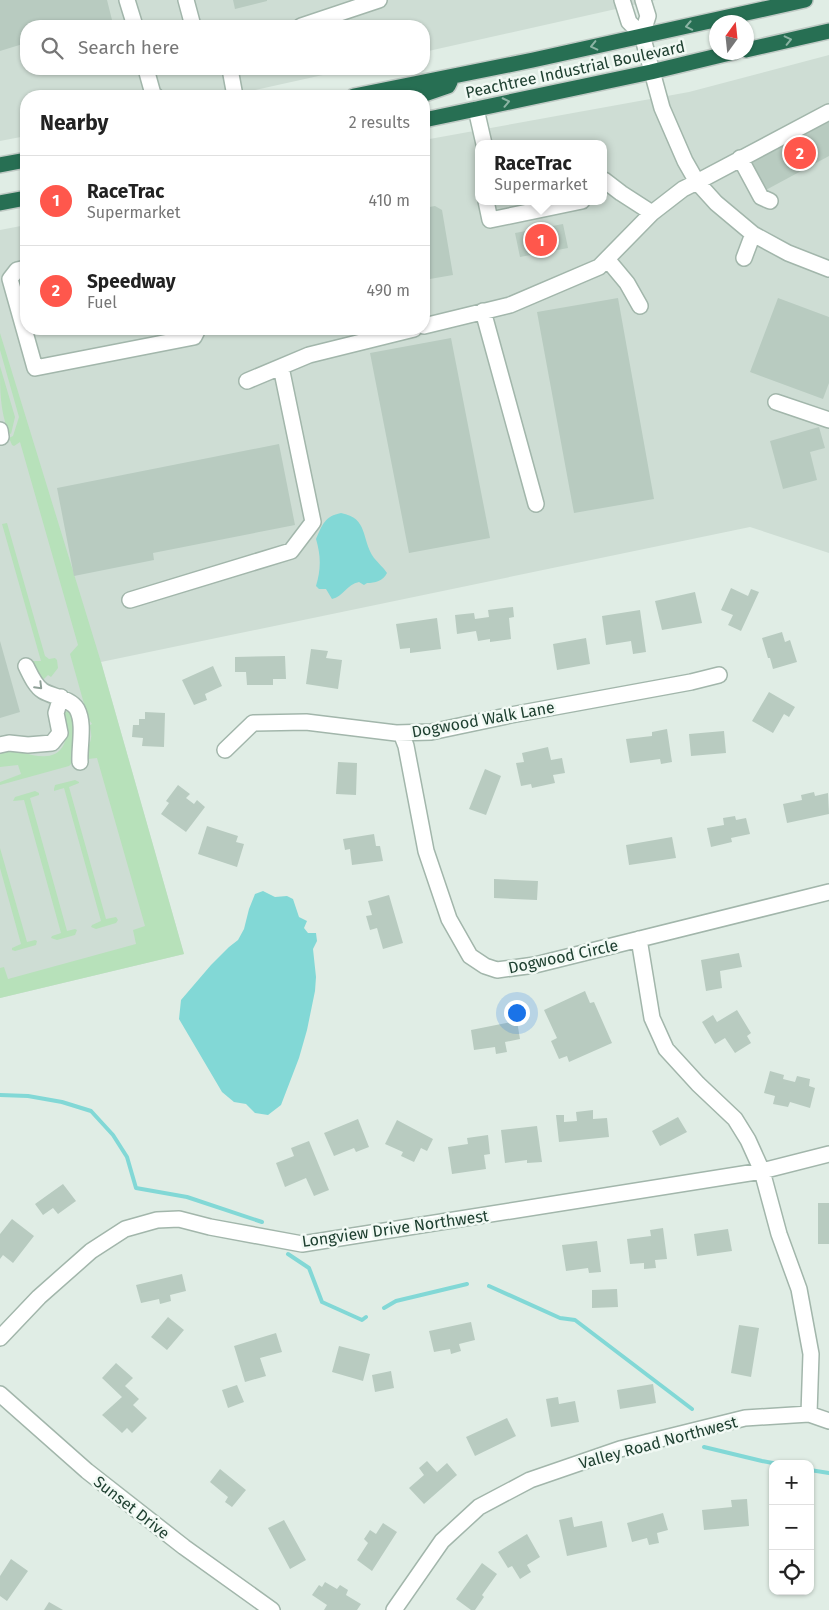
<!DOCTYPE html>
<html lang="en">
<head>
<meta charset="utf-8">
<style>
	:root { --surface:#fff; --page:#f2f2f2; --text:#222; --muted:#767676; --line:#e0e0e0; --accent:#ff574c }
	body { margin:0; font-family:"Fira Sans",sans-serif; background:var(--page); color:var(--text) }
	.controls { position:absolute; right:15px; bottom:15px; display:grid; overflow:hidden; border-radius:10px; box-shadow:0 1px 4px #0004 }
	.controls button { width:45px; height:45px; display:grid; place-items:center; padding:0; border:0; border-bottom:1px solid var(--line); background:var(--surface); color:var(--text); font:25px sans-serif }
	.compass { position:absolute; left:709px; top:15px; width:45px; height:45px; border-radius:50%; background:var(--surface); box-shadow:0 1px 4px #0004; rotate:15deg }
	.you { position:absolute; left:516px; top:1012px; width:18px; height:18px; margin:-12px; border:4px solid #fff; border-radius:50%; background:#1a73e8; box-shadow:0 0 0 8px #1a73e833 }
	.badge { display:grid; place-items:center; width:32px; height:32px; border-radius:50%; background:var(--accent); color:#fff; font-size:16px; font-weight:700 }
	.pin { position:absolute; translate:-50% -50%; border:2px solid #fff; box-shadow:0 1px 5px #0006 }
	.popup { position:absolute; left:475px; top:140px; width:132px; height:65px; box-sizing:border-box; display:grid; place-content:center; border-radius:10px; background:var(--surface); filter:drop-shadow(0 1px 4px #0005); font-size:16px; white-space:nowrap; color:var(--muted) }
	.popup b { font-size:19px; color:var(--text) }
	.popup::after { content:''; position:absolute; left:50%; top:100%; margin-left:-10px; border:10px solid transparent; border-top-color:var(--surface) }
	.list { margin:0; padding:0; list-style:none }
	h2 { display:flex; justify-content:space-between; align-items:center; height:65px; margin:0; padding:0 20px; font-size:21px }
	h2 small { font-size:16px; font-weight:400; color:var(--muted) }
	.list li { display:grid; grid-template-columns:32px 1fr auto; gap:15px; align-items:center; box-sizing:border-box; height:90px; padding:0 20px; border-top:1px solid var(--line) }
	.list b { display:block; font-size:19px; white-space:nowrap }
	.list p { margin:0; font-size:16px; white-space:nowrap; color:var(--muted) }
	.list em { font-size:16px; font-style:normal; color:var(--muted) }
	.icon { flex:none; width:28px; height:28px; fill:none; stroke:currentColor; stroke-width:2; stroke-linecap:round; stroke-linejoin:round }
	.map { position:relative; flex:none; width:829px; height:1610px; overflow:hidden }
	.search { position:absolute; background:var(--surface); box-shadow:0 1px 4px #0004; left:20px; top:20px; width:410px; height:55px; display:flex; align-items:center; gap:12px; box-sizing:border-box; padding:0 18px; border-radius:20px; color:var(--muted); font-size:19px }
	.panel { position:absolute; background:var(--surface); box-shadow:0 1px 4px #0004; left:20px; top:90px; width:410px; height:245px; border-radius:20px }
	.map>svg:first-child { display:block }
	.built { fill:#ceddd4; fill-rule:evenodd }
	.green { fill:#b7e1ba }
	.water { fill:#82d8d6 }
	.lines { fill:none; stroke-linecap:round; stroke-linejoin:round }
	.stream { stroke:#82d8d6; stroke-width:4 }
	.building { fill:#b8cbc0 }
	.minor-casing { stroke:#a2b6ab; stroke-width:18 }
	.highway-casing { stroke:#c0cac5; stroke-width:18 }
	.minor { stroke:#fff; stroke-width:15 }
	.highway { stroke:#276f53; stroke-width:15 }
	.oneway { stroke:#8cb4a4 }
	.oneway2 { stroke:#8fa098 }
	.labels { text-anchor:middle; stroke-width:5; stroke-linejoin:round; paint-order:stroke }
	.street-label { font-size:16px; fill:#1f4031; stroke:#f1f9f4 }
</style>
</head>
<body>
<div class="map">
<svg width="829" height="1610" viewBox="0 0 829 1610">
	<rect width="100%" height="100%" fill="#e0ede5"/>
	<path class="built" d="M0,0H656L424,52V26H26V69H350L228,96H26V136L0,141Z
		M829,55V553L750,527L101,662L184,954L0,998V230L26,225V329H424V140L689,92ZM478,144H604V201H478Z"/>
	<path class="green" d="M0,333L101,662L184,954L0,998V968L4,967L8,979L136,944L133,930L145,926L97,758L88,759C85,750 90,746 91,738C92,734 90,729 90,725L92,724L88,718L70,654L78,645L20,442L14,446L12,445L9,438L13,436L19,417L0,350Z
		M0,366L15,417L11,434L8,432C0,408 0,392 0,366Z
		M7,523L45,656L49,659L55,658L57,660L58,668L51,677L48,675L44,679L38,676L32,662L33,661H41L2,524Z
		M69,711L72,713L77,734L72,747L73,758L72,763L69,766L0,785V782L21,774L18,765L0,767V753C21,747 29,758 47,756C68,754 69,730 64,715L65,712Z
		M75,780L79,782V783L69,787L106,919L116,917L118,920L116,923L96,929L91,927L92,925L101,921L64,788L54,791V789L55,785Z
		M35,791L39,793V795L30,798L67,931L75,929L77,930L75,935L57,940L51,938L52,936L61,933L24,800L13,801L15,797Z
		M0,848L27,942L35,940L37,941L36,945L15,951L12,950V948L21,944L0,868Z"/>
	<path class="water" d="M341,513C369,518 361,540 374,558C378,563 383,567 387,573C383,581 375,583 367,583L364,585L359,582C347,584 343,597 332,599L326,589H319L316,586C321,569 321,556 316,539C322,525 325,516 341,513Z
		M263,891L275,897L287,896L293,899L299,917L307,921L304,928L308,933H316L317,941L313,949L316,977L315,991L307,1030L299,1058L281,1105L268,1115L255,1113L246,1104L234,1102L222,1092L179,1019L181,1000L211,965L229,947L238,940L244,929L249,909L255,894Z"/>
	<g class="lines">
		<path class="stream" d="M0,1095L28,1096L62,1102L91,1111L113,1135L127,1157L136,1188L187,1197L262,1222
			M288,1254L309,1268L322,1302L362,1320L366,1317
			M489,1286L560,1318L575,1320L692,1409
			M384,1308L396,1301L467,1284
			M704,1447L762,1461L778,1464
			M810,1470L829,1473"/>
	</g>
	<path class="building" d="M0,0H107L112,20L89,26H26V43L0,51Z
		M233,0H267V1L235,9Z
		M829,122V156L764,191L749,164Z
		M435,206L442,210L453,275L424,280V208Z
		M563,224L568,248L520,257L515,233Z
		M618,298L654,499L574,513L537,312Z
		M778,298L829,317V383L823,399L750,372Z
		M451,338L490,538L409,553L370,353Z
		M819,427L825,448L810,452L817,480L783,489L770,441Z
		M279,444L295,525L153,553L154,560L74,576L57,488Z
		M731,588L748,596L751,589L759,592L741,631L728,625L733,615L721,610Z
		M695,592L702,623L662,630L655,601Z
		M513,607L514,617L509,618L511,639L490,642V639L478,641L476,631L457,634L455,615L474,613L475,619L489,617L488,610Z
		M640,610L646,652L633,654L631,641L606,645L602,616Z
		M437,618L441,649L410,653V648L400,649L396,624Z
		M782,632L785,642L790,640L797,662L773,669L770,658H768L762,638Z
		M586,638L590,664L557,670L553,644Z
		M0,641L20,712L0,718Z
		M311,649L328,651L326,658L342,660L338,689L306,684Z
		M285,656L286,679H273V685H247L246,672H235V657Z
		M213,666L222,686L205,694L207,700L194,705L182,680Z
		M769,692L795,707L789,717L784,714L773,733L752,721Z
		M145,712L165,713L164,747L142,746L143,738L132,737L133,725H139V719H145Z
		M667,729L672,762L661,764L660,759L630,763L626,739L652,736V732Z
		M724,731L726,753L691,756L689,734Z
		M548,747L551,760L562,758L565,773L553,775L555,783L532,788L531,784L521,786L516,763L524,762L522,753Z
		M338,762L357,763L356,795L336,794Z
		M485,769L501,776L486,815L469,809Z
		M178,785L190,794L186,798L194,804L197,800L205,807L186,832L161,814L169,803L166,801Z
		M814,792L815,796L828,793L829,814L787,823L783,804L802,800L801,795Z
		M735,816L736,820L746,818L750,834L731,838L732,842L711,847L707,828L724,825L723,818Z
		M207,826L238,836L236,842L244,844L237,867L198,854Z
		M374,834L376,846H380L383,861L352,865L350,849L345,850L343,839Z
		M672,837L676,858L629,865L626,845Z
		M494,879L538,881L537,900L494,898Z
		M389,895L403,943L383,949L377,928L370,930L366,916L372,915L368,901Z
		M739,953L742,967L720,971L722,988L706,991L701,960Z
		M585,991L590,1003L594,1002L612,1043L569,1062L567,1056L559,1059L551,1041L557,1038L544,1010Z
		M737,1010L751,1033L747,1036L751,1043L735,1053L725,1038L715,1044L702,1022L713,1015L717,1022Z
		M517,1021L520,1039L505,1042L507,1052L496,1054L495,1047L474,1050L471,1030Z
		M770,1071L784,1075L783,1079L795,1082L797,1076L810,1079L809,1086L815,1088L810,1108L790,1102L788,1107L773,1104L775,1096L764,1093Z
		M593,1110V1119L607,1118L609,1137L559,1142L556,1115H564V1122L577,1121L576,1112Z
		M678,1117L687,1132L660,1146L652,1131Z
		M358,1119L369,1147L356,1152L354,1148L334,1156L324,1133Z
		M397,1120L433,1139L427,1151L421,1148L414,1162L401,1156L403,1152L385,1144Z
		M537,1126L542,1162L527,1163V1160L505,1163L501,1130Z
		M488,1135L490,1154L484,1155L486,1169L452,1174L448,1147L468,1144L467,1138Z
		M309,1141L329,1190L314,1196L306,1178L285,1187L276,1163L294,1156L291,1148Z
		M63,1184L76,1201L58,1214L53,1208L43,1215L35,1204Z
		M818,1203H829V1244H818Z
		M12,1219L34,1236L13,1263L3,1255L0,1259V1234Z
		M663,1228L667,1259L655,1260L656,1268L644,1269V1263L630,1264L627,1239L651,1236L650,1230Z
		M728,1229L732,1251L697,1256L694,1234Z
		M597,1241L601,1272L589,1273L588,1268L566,1271L562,1245Z
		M182,1274L186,1291L170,1295L171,1301L160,1304L159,1299L141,1303L136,1285Z
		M617,1289L618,1307L592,1308V1290Z
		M168,1317L184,1330L167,1350L151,1337Z
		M471,1322L475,1340L459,1344L461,1351L451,1354L450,1349L434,1352L429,1331Z
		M739,1325L759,1328L751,1377L731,1373Z
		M276,1333L282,1352L260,1358L266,1376L245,1382L234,1346Z
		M339,1346L370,1354L363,1381L332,1372Z
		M116,1363L133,1378L125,1386L139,1399L133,1405L147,1418L132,1433L127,1428L122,1433L102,1415L122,1397L102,1378Z
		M391,1371L394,1388L375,1392L372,1375Z
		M653,1384L656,1403L620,1409L617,1390Z
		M237,1385L244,1402L228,1408L222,1390Z
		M558,1397L559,1404L575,1401L579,1422L551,1427L546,1399Z
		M507,1418L516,1436L475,1456L466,1437Z
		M427,1461L437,1472L447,1463L457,1475L424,1504L409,1488L424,1475L419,1468Z
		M220,1469L246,1490L232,1507L225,1502L228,1497L210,1482Z
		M747,1499L749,1526L704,1530L702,1510L732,1507L731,1500Z
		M663,1513L668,1530L657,1533L659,1543L649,1545L647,1538L632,1542L627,1523Z
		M572,1517L574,1527L602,1521L607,1547L567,1556L559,1520Z
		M284,1520L306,1560L290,1569L268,1528Z
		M383,1523L397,1532L372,1571L357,1560L368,1543L364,1539L370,1530L376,1534Z
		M527,1534L540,1557L527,1565L531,1572L520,1579L512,1566L508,1568L498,1552Z
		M11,1559L28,1571L7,1601L0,1596V1576Z
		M482,1563L497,1574L482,1595L484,1597L475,1610H471L456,1599Z
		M325,1582L337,1589L340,1585L348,1590L346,1595L361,1604L357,1610H324L327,1605L312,1595L319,1585L322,1587Z
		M49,1602L63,1610H44Z"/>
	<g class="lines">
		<defs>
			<path id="minor" d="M127,0L135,26
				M186,0L193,26
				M622,0L629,22L642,35L662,108L685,161L697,182L716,203L753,234L788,253L829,269
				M301,26L379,0
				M642,35L648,16L643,0
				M146,69L153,94L156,96
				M230,69L235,96
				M476,109L484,144
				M740,158L761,197L770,201
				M604,180L621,193L652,213L683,189L697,182L829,112
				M486,201L490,220L582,201
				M744,258L753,234
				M607,259L627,283L640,306
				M26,268L17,270L10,279L35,368L194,337L198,329
				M483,311L536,504
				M424,326L510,305L599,267L652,213
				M247,381L309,355L414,329
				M776,402L829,420
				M0,430L1,437
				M130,600L291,551L313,522L281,367
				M26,666C30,674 35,686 43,691C53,697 70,698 77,709C85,724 79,746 80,762
				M401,733L406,746L426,851L449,919L470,956L485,966L497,970L535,965L829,892
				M0,745L9,743L28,745L52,743L60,733L56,713L61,697
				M225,750L253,723L306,722L396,733L431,732L511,715L691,682L719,675
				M639,939L652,1018L666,1049L698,1084L735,1119L748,1140L762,1171L779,1234L799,1289L811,1354L809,1414
				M0,1338L39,1297L91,1251L125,1229L157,1220L179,1219L210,1227L302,1244L762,1171L829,1154
				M0,1394L87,1471L184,1547L272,1610
				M394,1610L442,1541L479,1507L530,1480L620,1449L745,1418L809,1414L829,1421"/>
			<path id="highway" d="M746,50L829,31
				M354,96L533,60L805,0
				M419,96L448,86L450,82
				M424,120L651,72L734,52
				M0,165L26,160
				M0,203L26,198"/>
		</defs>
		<use href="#minor" class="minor-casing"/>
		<use href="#highway" class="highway-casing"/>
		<use href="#minor" class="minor"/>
		<use href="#highway" class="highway"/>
	</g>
	<defs><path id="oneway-chevron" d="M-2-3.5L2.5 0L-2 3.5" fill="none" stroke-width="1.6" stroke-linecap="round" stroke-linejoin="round" transform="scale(1.25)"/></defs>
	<g class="oneway">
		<use href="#oneway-chevron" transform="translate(689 26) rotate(169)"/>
		<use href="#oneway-chevron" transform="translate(788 40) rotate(-13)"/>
		<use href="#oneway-chevron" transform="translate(594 46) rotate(167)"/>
		<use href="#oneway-chevron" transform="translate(506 102) rotate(-12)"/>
	</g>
	<use class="oneway2" href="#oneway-chevron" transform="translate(39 686) rotate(45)"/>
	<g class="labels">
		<g class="street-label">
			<text transform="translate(575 69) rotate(-12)" y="6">Peachtree Industrial Boulevard</text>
			<text transform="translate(483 719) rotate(-10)" y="6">Dogwood Walk Lane</text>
			<text transform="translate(563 956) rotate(-12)" y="6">Dogwood Circle</text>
			<text transform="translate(395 1228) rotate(-8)" y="6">Longview Drive Northwest</text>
			<text transform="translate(658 1442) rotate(-15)" y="6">Valley Road Northwest</text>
			<text transform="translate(132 1507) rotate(38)" y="6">Sunset Drive</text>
		</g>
	</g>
</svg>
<div class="controls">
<button>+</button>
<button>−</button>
<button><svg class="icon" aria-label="locate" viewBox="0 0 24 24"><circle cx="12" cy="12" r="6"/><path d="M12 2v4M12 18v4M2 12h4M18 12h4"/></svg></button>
</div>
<svg class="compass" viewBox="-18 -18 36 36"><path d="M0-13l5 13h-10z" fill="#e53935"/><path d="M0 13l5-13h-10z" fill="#767676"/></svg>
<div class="you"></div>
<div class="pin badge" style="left:541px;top:240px">1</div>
<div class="popup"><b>RaceTrac</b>Supermarket</div>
<div class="pin badge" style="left:800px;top:153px">2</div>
<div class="search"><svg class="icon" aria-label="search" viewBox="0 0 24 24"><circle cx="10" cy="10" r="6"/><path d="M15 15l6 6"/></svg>Search here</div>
<section class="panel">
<h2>Nearby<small>2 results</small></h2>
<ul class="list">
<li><span class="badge">1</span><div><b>RaceTrac</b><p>Supermarket</p></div><em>410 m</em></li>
<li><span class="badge">2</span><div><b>Speedway</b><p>Fuel</p></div><em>490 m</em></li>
</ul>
</section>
</div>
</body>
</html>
